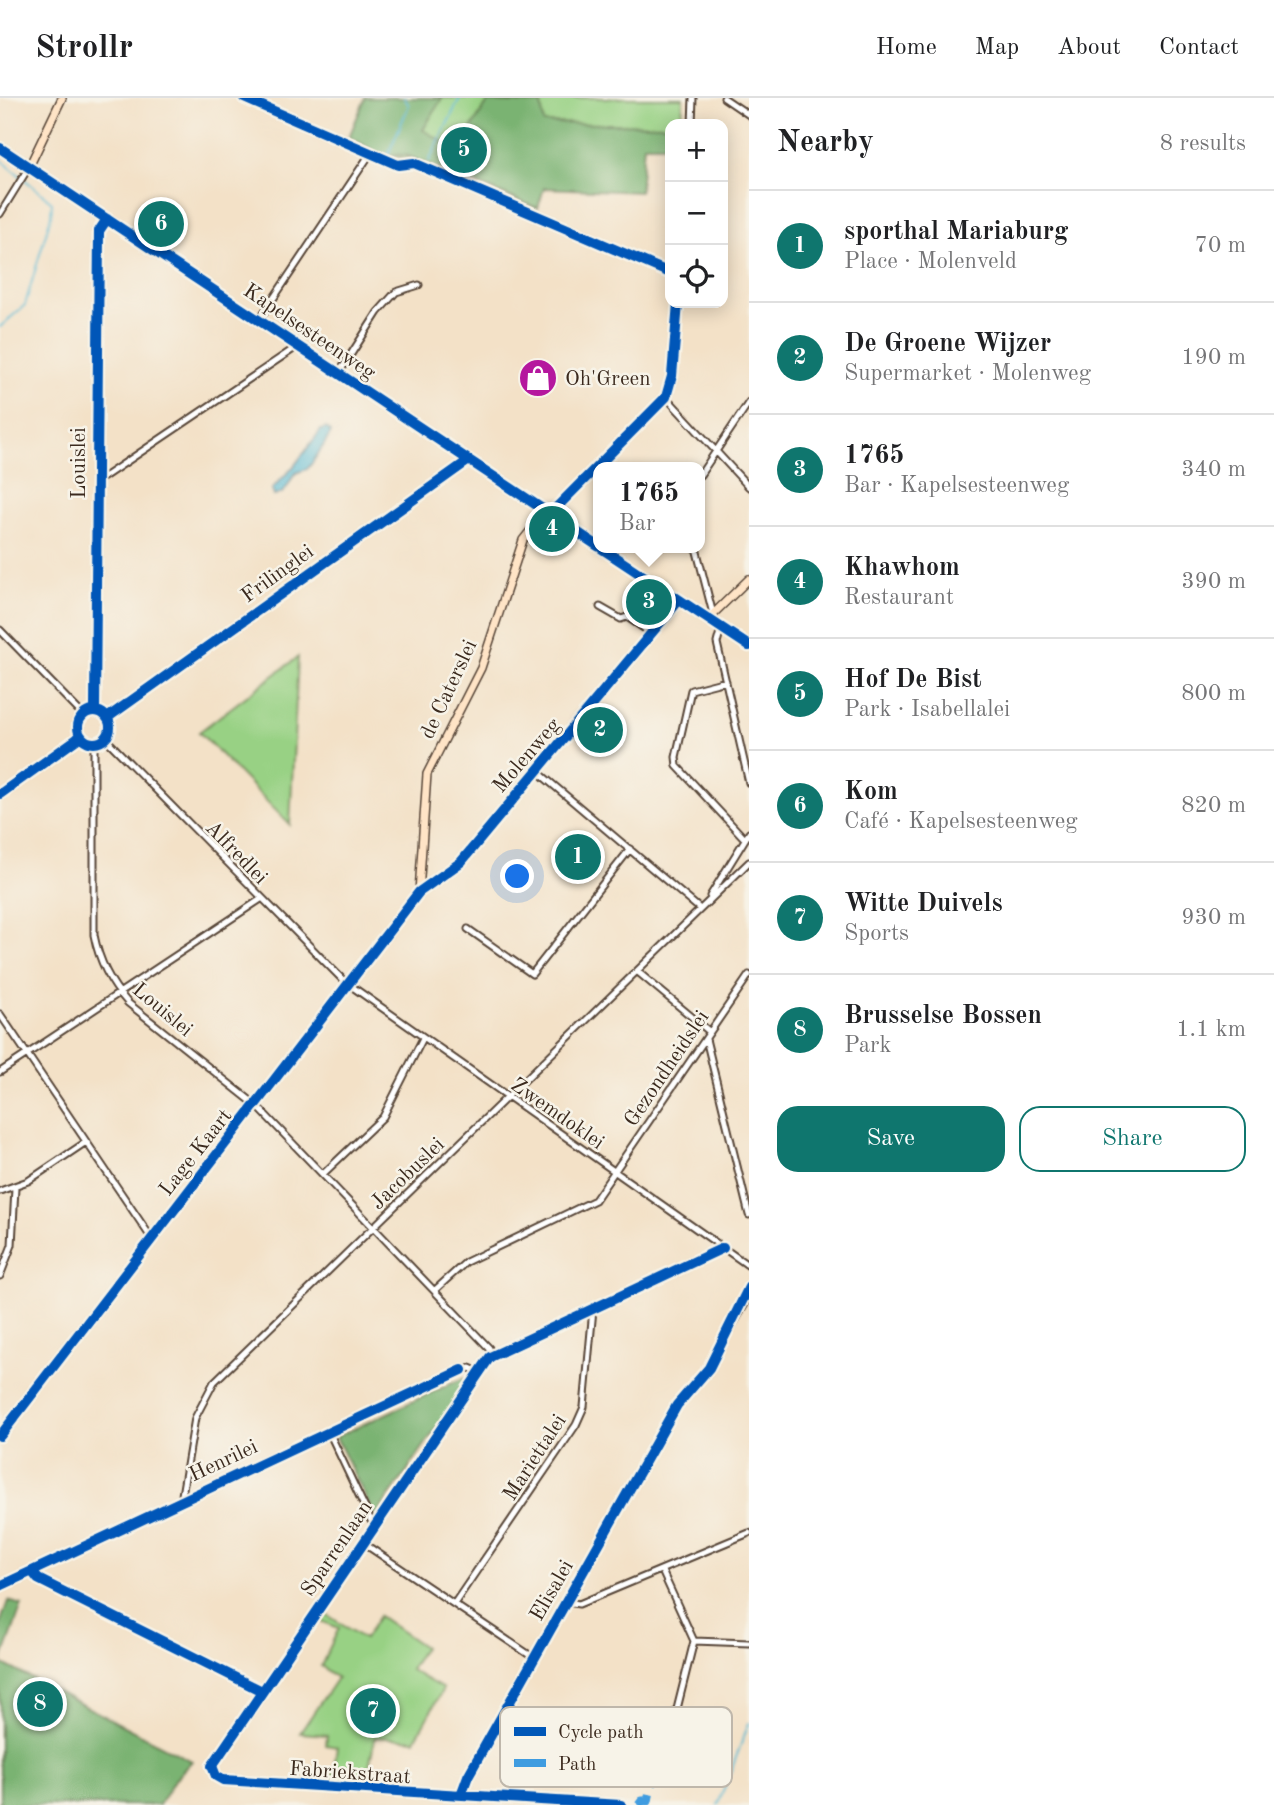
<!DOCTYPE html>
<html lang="en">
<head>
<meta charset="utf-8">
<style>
	:root { --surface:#fff; --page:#f2f2f2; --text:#202124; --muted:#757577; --line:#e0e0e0; --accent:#0f766e }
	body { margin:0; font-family:"Old Standard TT",serif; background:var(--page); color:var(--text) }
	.controls { position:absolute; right:21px; top:21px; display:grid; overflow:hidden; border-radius:14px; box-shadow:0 4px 18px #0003 }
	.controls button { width:63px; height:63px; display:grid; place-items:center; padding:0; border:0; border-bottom:2px solid var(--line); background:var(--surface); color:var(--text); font:35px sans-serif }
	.you { position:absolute; left:518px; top:779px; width:24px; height:24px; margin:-18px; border:5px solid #fff; border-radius:50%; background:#1a73e8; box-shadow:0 0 0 10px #1a73e833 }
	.badge { display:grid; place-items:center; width:46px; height:46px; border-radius:50%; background:var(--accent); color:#fff; font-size:23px; font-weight:700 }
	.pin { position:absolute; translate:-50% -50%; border:4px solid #fff; box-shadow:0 2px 7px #0006 }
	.popup { position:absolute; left:593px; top:364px; width:112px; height:91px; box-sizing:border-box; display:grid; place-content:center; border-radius:14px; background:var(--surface); filter:drop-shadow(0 2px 5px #0005); font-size:23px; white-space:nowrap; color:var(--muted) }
	.popup b { font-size:26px; color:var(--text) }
	.popup::after { content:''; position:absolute; left:50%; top:100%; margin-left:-14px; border:14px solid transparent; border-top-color:var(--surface) }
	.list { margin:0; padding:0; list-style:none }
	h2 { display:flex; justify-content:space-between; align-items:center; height:91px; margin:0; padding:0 28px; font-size:30px }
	h2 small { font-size:23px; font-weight:400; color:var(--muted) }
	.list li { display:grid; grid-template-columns:46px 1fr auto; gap:21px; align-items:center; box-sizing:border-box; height:112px; padding:0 28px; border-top:2px solid var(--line) }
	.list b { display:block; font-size:26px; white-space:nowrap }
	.list p { margin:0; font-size:23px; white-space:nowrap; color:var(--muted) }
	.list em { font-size:23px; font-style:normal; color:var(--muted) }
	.actions { display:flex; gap:14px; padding:21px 28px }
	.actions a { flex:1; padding:16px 0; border:2px solid var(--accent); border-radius:21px; text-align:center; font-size:24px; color:var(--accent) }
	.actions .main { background:var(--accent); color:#fff }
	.icon { flex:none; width:38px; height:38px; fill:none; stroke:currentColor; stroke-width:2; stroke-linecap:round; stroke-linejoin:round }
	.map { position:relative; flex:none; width:749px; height:1707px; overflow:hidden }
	header { display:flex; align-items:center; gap:42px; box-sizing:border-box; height:98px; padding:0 35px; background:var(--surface); border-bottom:2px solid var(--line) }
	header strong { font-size:33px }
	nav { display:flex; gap:38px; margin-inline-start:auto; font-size:24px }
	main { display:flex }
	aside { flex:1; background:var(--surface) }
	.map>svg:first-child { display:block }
	.green { fill:#98d184; stroke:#6a7e51; stroke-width:2 }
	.forest { fill:#7ab372; stroke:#5a6e48; stroke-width:2 }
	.water { fill:#54b8d2; stroke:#487178; stroke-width:2 }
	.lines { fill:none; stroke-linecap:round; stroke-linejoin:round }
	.stream { stroke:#54b8d2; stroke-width:2 }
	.street-casing { stroke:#574537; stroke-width:9 }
	.secondary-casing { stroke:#574537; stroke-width:10 }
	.primary-casing { stroke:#574537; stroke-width:11 }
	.street { stroke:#fff; stroke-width:5 }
	.secondary { stroke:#ffe4c6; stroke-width:7 }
	.primary { stroke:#febb71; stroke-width:8 }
	.quiet { stroke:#3f9ce0; stroke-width:9; stroke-dasharray:18 9; stroke-linecap:butt }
	.cycleway-casing { stroke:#f7f3e8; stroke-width:15 }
	.cycleway { stroke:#0057b8; stroke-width:10 }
	.labels { text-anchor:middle; stroke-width:5; stroke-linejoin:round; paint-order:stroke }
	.street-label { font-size:21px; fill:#3b2a1e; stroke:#f7f3e8 }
	.poi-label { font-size:21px; fill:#3b2a1e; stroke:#f7f3e8; text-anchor:start }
	.key { fill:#f7f3e8; stroke:#bfb7ab; stroke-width:2 }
	.key-label { font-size:19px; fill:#3b2a1e }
</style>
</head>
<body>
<header>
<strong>Strollr</strong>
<nav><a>Home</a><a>Map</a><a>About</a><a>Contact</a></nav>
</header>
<main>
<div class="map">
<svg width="749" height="1707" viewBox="0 0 749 1707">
	<rect width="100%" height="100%" fill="#f7f3e8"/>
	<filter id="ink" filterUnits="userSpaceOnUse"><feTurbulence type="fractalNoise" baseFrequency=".0143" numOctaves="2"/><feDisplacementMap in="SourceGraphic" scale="14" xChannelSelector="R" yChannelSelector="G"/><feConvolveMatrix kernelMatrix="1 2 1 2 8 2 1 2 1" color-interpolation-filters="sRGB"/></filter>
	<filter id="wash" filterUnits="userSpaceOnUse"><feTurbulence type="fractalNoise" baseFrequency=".00686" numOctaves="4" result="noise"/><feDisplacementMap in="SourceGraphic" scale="28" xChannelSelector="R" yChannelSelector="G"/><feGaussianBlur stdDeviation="1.57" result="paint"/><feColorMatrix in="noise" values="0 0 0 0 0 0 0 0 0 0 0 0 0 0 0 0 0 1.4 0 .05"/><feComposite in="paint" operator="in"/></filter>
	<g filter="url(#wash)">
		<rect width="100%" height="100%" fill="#f3e1c7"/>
		<path class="green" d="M389,0H683L682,26H670V40L544,31L537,111L419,61L384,58L402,6Z
			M298,559L290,727L199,634Z
			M326,1516L364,1541L379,1518L424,1549L410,1572L443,1591L415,1642L375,1639L366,1684L332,1682L337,1649L326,1647L327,1637L300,1635L337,1580L321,1568L339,1530L321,1523Z"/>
		<path class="forest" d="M365,0H442L423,32L457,52L488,4L541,6L544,25L670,27V47H644L640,94L544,90L538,110L406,57L380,56L349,39Z
			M463,1280L467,1286L375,1419L336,1339Z
			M8,1503L22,1507L1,1565L192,1663L174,1682L159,1707H0V1526Z"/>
		<path class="water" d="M326,330L331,334C331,336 310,369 307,371C304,373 299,373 296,375C287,384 289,395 274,398L272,391L294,368L321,332Z"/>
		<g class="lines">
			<path class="stream" d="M387,59L409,7L404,0
				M0,61L52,104L51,118L25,207L0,229
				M429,63L460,0
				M718,1707L749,1625"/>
		</g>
	</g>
	<g filter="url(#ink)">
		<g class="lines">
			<defs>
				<path id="street" d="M244,0L398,67L414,65L670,175
					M724,0L749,17
					M692,26L693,0
					M0,116L29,69
					M259,222L370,56
					M339,275L378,214L396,194L419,187
					M666,299L749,389
					M700,377L749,304
					M98,383L298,248
					M550,416L666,299L672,278L678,205
					M696,450L713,516
					M600,509L621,521L627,519L651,535
					M721,530L717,545L749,685
					M0,532L83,617
					M726,583L691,592L676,659L677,668L745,741
					M95,613L99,133L107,121
					M78 629a16 16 0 1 1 32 0a16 16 0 1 1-32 0Z
					M107,620L469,362
					M105,640L344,883L749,1168
					M94,644V837C99,863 110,885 128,905L256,1007L489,1250
					M538,674L700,811
					M0,696L81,638
					M710,798L749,735
					M468,831L532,876L630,751
					M638,874L710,934
					M0,916L152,1141
					M706,941L749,1117
					M0,974L261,801
					M323,1076L383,1019L423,940
					M0,1093L28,1083L86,1044
					M0,1178L12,1147L15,1090
					M435,1192L466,1164L595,1102L749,877
					M329,1334L374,1429
					M181,1403L195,1320L214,1284L749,764
					M363,1445L534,1560
					M32,1473L38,1481L262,1593
					M662,1473L694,1543
					M0,1488L462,1272L470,1270L479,1274
					M566,1504L579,1506L749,1435
					M454,1506L576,1327L584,1309L593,1211
					M694,1543L749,1545
					M660,1679L694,1543
					M461,1697L468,1678L677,1307L709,1270L749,1199
					M621,1707L223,1682L216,1678L212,1668L490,1259L723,1150"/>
				<path id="secondary" d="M29,69L62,0
					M708,521L749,481
					M419,794L427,676L481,570L523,442L546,413
					M0,1338L419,794L461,764L679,502"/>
				<path id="primary" d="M0,50L598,448
					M601,450L749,548"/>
			</defs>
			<use href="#street" class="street-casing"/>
			<use href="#secondary" class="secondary-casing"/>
			<use href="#primary" class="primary-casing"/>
			<use href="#street" class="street"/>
			<use href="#secondary" class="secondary"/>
			<use href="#primary" class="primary"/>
			<path class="quiet" d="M639,1707L642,1703H648L652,1683L660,1679"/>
			<defs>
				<path id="cycleway" d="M244,0L398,67L414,65L670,175
					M0,50L598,448
					M550,416L666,299L672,278L678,205
					M601,450L749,548
					M95,613L99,133L107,121
					M78 629a16 16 0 1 1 32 0a16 16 0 1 1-32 0Z
					M107,620L469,362
					M0,696L81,638
					M0,1338L419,794L461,764L679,502
					M32,1473L38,1481L262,1593
					M0,1488L462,1272
					M461,1697L468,1678L677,1307L709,1270L749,1189
					M621,1707L223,1682L216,1678L212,1668L490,1259L723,1150"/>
			</defs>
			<use href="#cycleway" class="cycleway-casing"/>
			<use href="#cycleway" class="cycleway"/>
		</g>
	</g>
	<defs>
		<symbol id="shop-disc" viewBox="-11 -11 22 22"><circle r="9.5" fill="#b5179e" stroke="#f7f3e8"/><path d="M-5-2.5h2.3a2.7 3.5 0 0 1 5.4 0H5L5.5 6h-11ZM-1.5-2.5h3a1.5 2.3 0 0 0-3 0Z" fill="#fff"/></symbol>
	</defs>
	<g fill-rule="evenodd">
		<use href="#shop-disc" x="516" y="258" width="44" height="44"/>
	</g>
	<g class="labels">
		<g class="street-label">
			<text transform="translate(310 233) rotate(34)" y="7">Kapelsesteenweg</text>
			<text transform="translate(78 365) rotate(-90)" y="7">Louislei</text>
			<text transform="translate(277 475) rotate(-36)" y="7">Frilinglei</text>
			<text transform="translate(448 591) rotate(-65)" y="7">de Caterslei</text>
			<text transform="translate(526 657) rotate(-49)" y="7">Molenweg</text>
			<text transform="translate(237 754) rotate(46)" y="7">Alfredlei</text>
			<text transform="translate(163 911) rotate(40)" y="7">Louislei</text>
			<text transform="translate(666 970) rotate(-56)" y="7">Gezondheidslei</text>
			<text transform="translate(558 1015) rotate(35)" y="7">Zwemdoklei</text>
			<text transform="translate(195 1054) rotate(-52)" y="7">Lage Kaart</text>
			<text transform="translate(407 1075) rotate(-44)" y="7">Jacobuslei</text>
			<text transform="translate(534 1359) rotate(-57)" y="7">Mariettalei</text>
			<text transform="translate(223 1362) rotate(-25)" y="7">Henrilei</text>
			<text transform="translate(336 1450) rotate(-56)" y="7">Sparrenlaan</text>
			<text transform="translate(551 1492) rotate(-60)" y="7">Elisalei</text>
			<text transform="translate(350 1674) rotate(4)" y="7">Fabriekstraat</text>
		</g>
		<g class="poi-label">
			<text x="565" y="287">Oh'Green</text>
		</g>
	</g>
	<rect x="500" y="1609" width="232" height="80" rx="10" class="key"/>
	<rect x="514" y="1629" width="32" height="9" fill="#0057b8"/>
	<rect x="514" y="1661" width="32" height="8" fill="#3f9ce0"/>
	<g class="key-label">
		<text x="558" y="1640">Cycle path</text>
		<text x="558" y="1672">Path</text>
	</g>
</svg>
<div class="controls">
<button>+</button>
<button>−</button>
<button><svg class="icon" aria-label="locate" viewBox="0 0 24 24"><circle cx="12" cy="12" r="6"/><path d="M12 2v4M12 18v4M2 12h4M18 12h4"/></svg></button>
</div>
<div class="you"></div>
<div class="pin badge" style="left:578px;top:759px">1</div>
<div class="pin badge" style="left:600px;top:632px">2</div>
<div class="pin badge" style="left:649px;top:504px">3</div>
<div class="popup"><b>1765</b>Bar</div>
<div class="pin badge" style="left:552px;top:431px">4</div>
<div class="pin badge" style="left:464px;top:52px">5</div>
<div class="pin badge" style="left:161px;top:126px">6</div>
<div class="pin badge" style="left:373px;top:1613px">7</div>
<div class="pin badge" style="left:40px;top:1606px">8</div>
</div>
<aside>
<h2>Nearby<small>8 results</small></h2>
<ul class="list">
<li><span class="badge">1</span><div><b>sporthal Mariaburg</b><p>Place · Molenveld</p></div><em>70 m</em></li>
<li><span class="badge">2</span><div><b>De Groene Wijzer</b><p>Supermarket · Molenweg</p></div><em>190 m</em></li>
<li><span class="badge">3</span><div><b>1765</b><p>Bar · Kapelsesteenweg</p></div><em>340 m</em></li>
<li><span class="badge">4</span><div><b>Khawhom</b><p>Restaurant</p></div><em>390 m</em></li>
<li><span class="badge">5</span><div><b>Hof De Bist</b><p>Park · Isabellalei</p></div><em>800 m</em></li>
<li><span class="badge">6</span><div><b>Kom</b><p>Café · Kapelsesteenweg</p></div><em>820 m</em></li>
<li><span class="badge">7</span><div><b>Witte Duivels</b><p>Sports</p></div><em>930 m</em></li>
<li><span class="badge">8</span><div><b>Brusselse Bossen</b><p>Park</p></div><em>1.1 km</em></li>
</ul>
<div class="actions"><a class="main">Save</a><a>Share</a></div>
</aside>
</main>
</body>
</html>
